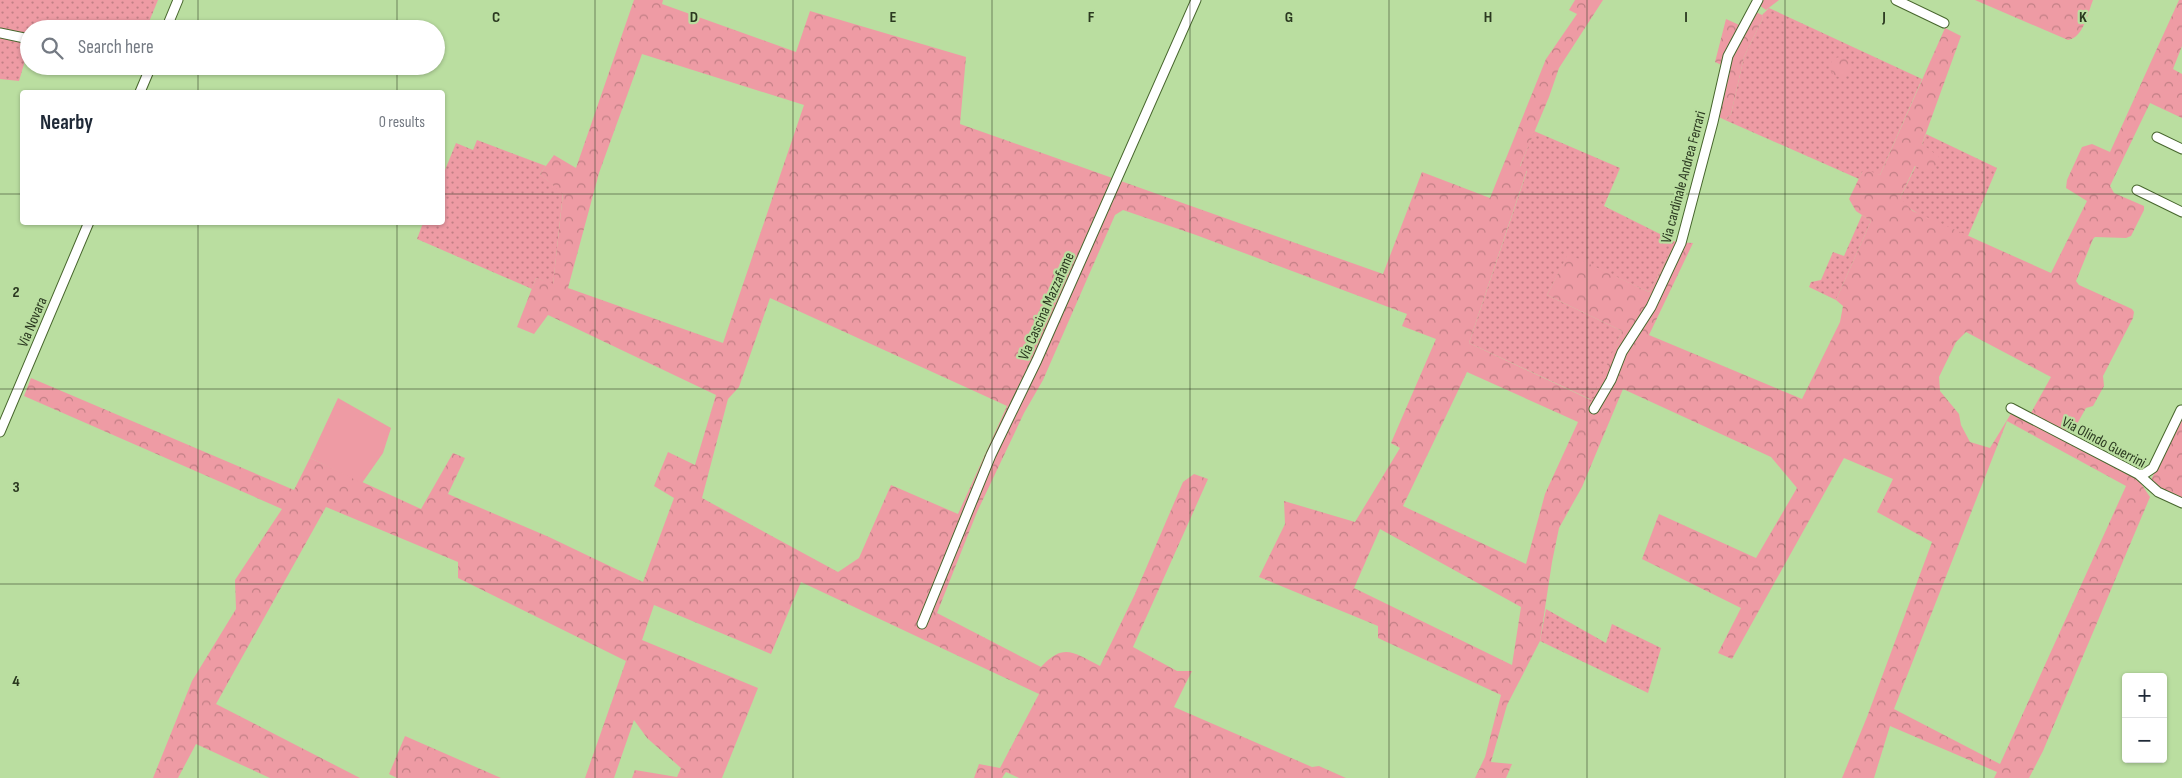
<!DOCTYPE html>
<html lang="en">
<head>
<meta charset="utf-8">
<style>
	:root { --surface:#fff; --page:#f6f6f7; --text:#1f2937; --muted:#747a83; --line:#e0e1e3 }
	body { margin:0; font-family:"Sofia Sans Condensed",sans-serif; background:var(--page); color:var(--text) }
	.controls { position:absolute; right:15px; bottom:15px; display:grid; overflow:hidden; border-radius:5px; box-shadow:0 1px 4px #0004 }
	.controls button { width:45px; height:45px; display:grid; place-items:center; padding:0; border:0; border-bottom:1px solid var(--line); background:var(--surface); color:var(--text); font:25px sans-serif }
	.list { margin:0; padding:0; list-style:none }
	h2 { display:flex; justify-content:space-between; align-items:center; height:65px; margin:0; padding:0 20px; font-size:21px }
	h2 small { font-size:16px; font-weight:400; color:var(--muted) }
	.icon { flex:none; width:28px; height:28px; fill:none; stroke:currentColor; stroke-width:2; stroke-linecap:round; stroke-linejoin:round }
	.map { position:relative; flex:none; width:2182px; height:778px; overflow:hidden }
	.search { position:absolute; background:var(--surface); box-shadow:0 1px 4px #0004; left:20px; top:20px; width:425px; height:55px; display:flex; align-items:center; gap:12px; box-sizing:border-box; padding:0 18px; border-radius:28px; color:var(--muted); font-size:19px }
	.panel { position:absolute; background:var(--surface); box-shadow:0 1px 4px #0004; left:20px; top:90px; width:425px; height:135px; border-radius:5px }
	.map>svg:first-child { display:block }
	.grass { fill:url(#grass-dots) }
	.forest { fill:url(#forest-crowns); fill-rule:evenodd }
	.pitch { fill:#ee9ba4 }
	.lines { fill:none; stroke-linecap:round; stroke-linejoin:round }
	.minor-casing { stroke:#47662d; stroke-width:11 }
	.minor { stroke:#fff; stroke-width:9 }
	.grid { fill:none; stroke:#2b3920; stroke-width:1; stroke-opacity:0.55 }
	.labels { text-anchor:middle; stroke-width:4.5; stroke-linejoin:round; paint-order:stroke }
	.street-label { font-size:15px; fill:#2b3920; stroke:#badea0 }
	.grid-label { font-size:16px; text-anchor:middle; font-weight:bold; fill:#2b3920; stroke:#badea0; stroke-width:4.5; stroke-linejoin:round; paint-order:stroke }
</style>
</head>
<body>
<div class="map">
<svg width="2182" height="778" viewBox="0 0 2182 778">
	<defs>
		<pattern id="grass-dots" width="8" height="8" patternUnits="userSpaceOnUse" patternTransform="scale(1.25)"><rect width="8" height="8" fill="#ee9ba4"/><path d="M2 2h.1M6 6h.1" fill="none" stroke="#c17f85" stroke-width="1.8" stroke-linecap="round"/></pattern>
		<pattern id="forest-crowns" width="20" height="18" patternUnits="userSpaceOnUse" patternTransform="scale(1.25)"><rect width="20" height="18" fill="#ee9ba4"/><path d="M2 6a3 3 0 1 1 6 0M12 15a3 3 0 1 1 6 0" fill="none" stroke="#c17f85"/></pattern>
	</defs>
	<rect width="100%" height="100%" fill="#badea0"/>
	<path class="grass" d="M0,0H158L146,29H29V47L19,81L0,79Z
		M1769,8L1922,79L1880,175L1862,172L1859,179L1725,120L1731,114L1744,57L1763,18L1762,15Z
		M1534,131L1620,168L1604,206L1676,242L1649,292L1568,255L1547,295L1622,331L1592,400L1469,343L1527,171L1520,167Z
		M1926,134L1997,168L1968,236C1950,228 1910,215 1900,198L1925,147L1922,144Z
		M477,140L546,166L540,174L563,193L553,285L536,278L532,289L417,239L423,223L442,222L443,175L456,143L473,150Z
		M1862,215L1871,221L1836,300L1809,287L1811,282L1821,280L1833,252L1844,256Z
		M1546,609L1606,643L1612,624L1661,648L1648,693L1540,641Z"/>
	<path class="forest" d="M634,0H663L662,4L796,52L810,11L966,57L960,124L1383,274L1422,172L1490,198L1546,59L1577,14L1569,10L1575,0H1603L1559,68L1549,97L1520,166L1527,170L1469,343L1591,400L1622,331L1547,295L1568,254L1649,292L1676,242L1693,243L1649,335L1802,399L1840,322L1843,306L1836,300L1871,221L1856,211L1849,199L1862,172L1865,169L1880,175L1945,28L1961,36L1922,144L1938,156L1940,159L1931,173L1915,166L1900,198L1913,211L2051,273L2087,201L2066,188L2067,180L2082,147L2092,144L2110,152L2179,0H2182V46L2173,69L2182,74V118L2150,103L2110,186L2114,193L2144,206V210L2131,236L2126,238L2095,237L2093,239L2076,281L2079,285L2132,309L2134,312L2133,318L2103,376L2104,386L2093,406L2086,408L2077,424L2059,434L2138,479L2150,497L2043,751L2029,778H1994L1997,772L1890,726L1874,778H1842L1867,717L1932,542L1877,512L1893,479L1844,458L1732,659L1718,653L1741,608L1642,559L1659,514L1756,558L1797,488L1771,457L1623,389L1582,487L1559,528L1552,562L1540,641L1507,705L1491,762L1512,764L1506,778H1475L1485,757L1501,695L1378,638V626L1259,577L1285,524L1284,501L1355,522L1400,448L1391,443L1436,339L1402,326L1407,314L1196,235L1123,210L1115,215L1043,380L1024,413L977,512L937,613L1041,667C1064,642 1074,653 1100,666L1135,594L1183,482L1194,474L1208,479L1133,647L1177,671H1192L1174,707L1312,767L1319,766L1346,778H1019L1006,772L1002,778H974L979,764L1000,768L1039,694L801,582L771,654L654,605L642,640L758,688L722,778H632L635,770L677,777L681,768L647,738L634,720L614,778H585L626,661L458,578V562L326,507L216,704L360,778H270L196,744L178,778H153L192,681L236,609L235,580L282,509L24,396L31,378L294,490L310,458L421,509L453,453L465,458L448,494L549,537L643,582L674,498L654,486L668,452L695,465L716,395L548,315L534,334L517,327L536,278L553,284L563,194L540,174L554,155L576,168ZM642,54L804,105L723,343L568,288L599,173ZM770,298L1007,406L958,514L891,485L859,558L838,572L702,498L728,399L739,387ZM1966,332L2051,377L2027,420L2012,412L1990,448L1970,442L1961,425L1959,414L1940,391L1939,377L1956,342ZM1467,372L1578,422L1545,494L1526,564L1403,506ZM2007,421L2126,486L2000,764L1894,709ZM1380,529L1521,607L1512,665L1354,588Z
		M1762,0H1779L1766,10L1759,5Z
		M1975,0H2093C2088,13 2083,38 2068,40Z
		M1756,12L1762,15L1763,18L1744,57L1731,114L1725,120L1717,116L1728,68L1715,62L1726,19L1746,28Z
		M1830 67a10 10 0 1 1 20 0a10 10 0 1 1-20 0Z
		M2182,415V500L2160,490L2150,482Z
		M405,736L501,778H397L389,774Z"/>
	<path class="pitch" d="M338,398L391,428L383,453L362,483L310,458Z"/>
	<g class="lines">
		<defs>
			<path id="minor" d="M1896,0L1944,23
				M166,29L178,0
				M0,33L29,39
				M139,66L150,69
				M140,92L151,66
				M2157,137L2182,149
				M2137,190L2182,212
				M2011,408L2138,474L2158,492L2182,503
				M1594,409L1611,380L1622,352L1651,307L1681,243L1713,122L1728,56L1758,0
				M0,432L89,222
				M2138,474H2144L2153,468L2181,410
				M922,624L991,455L1037,360L1196,0"/>
		</defs>
		<use href="#minor" class="minor-casing"/>
		<use href="#minor" class="minor"/>
	</g>
	<path class="grid" d="M198,0V29M397,0V29M595,0V778M793,0V778M992,0V778M1190,0V778M1389,0V778M1587,0V778M1785,0V778M1984,0V778M198,66V92M397,66V92M0,194H22M442,194H2182M198,222V778M397,222V778M0,389H2182M0,584H2182"/>
	<g class="labels">
		<g class="street-label">
			<text transform="translate(1683 177) rotate(-75)" y="5">Via cardinale Andrea Ferrari</text>
			<text transform="translate(1046 306) rotate(-66)" y="5">Via Cascina Mazzafame</text>
			<text transform="translate(32 322) rotate(-67)" y="5">Via Novara</text>
			<text transform="translate(2104 442) rotate(28)" y="5">Via Olindo Guerrini</text>
		</g>
	</g>
	<g class="grid-label">
		<text x="496" y="22">C</text>
		<text x="694" y="22">D</text>
		<text x="893" y="22">E</text>
		<text x="1091" y="22">F</text>
		<text x="1289" y="22">G</text>
		<text x="1488" y="22">H</text>
		<text x="1686" y="22">I</text>
		<text x="1884" y="22">J</text>
		<text x="2083" y="22">K</text>
		<text x="16" y="297">2</text>
		<text x="16" y="492">3</text>
		<text x="16" y="686">4</text>
	</g>
</svg>
<div class="controls">
<button>+</button>
<button>−</button>
</div>
<div class="search"><svg class="icon" aria-label="search" viewBox="0 0 24 24"><circle cx="10" cy="10" r="6"/><path d="M15 15l6 6"/></svg>Search here</div>
<section class="panel">
<h2>Nearby<small>0 results</small></h2>
<ul class="list">
</ul>
</section>
</div>
</body>
</html>
